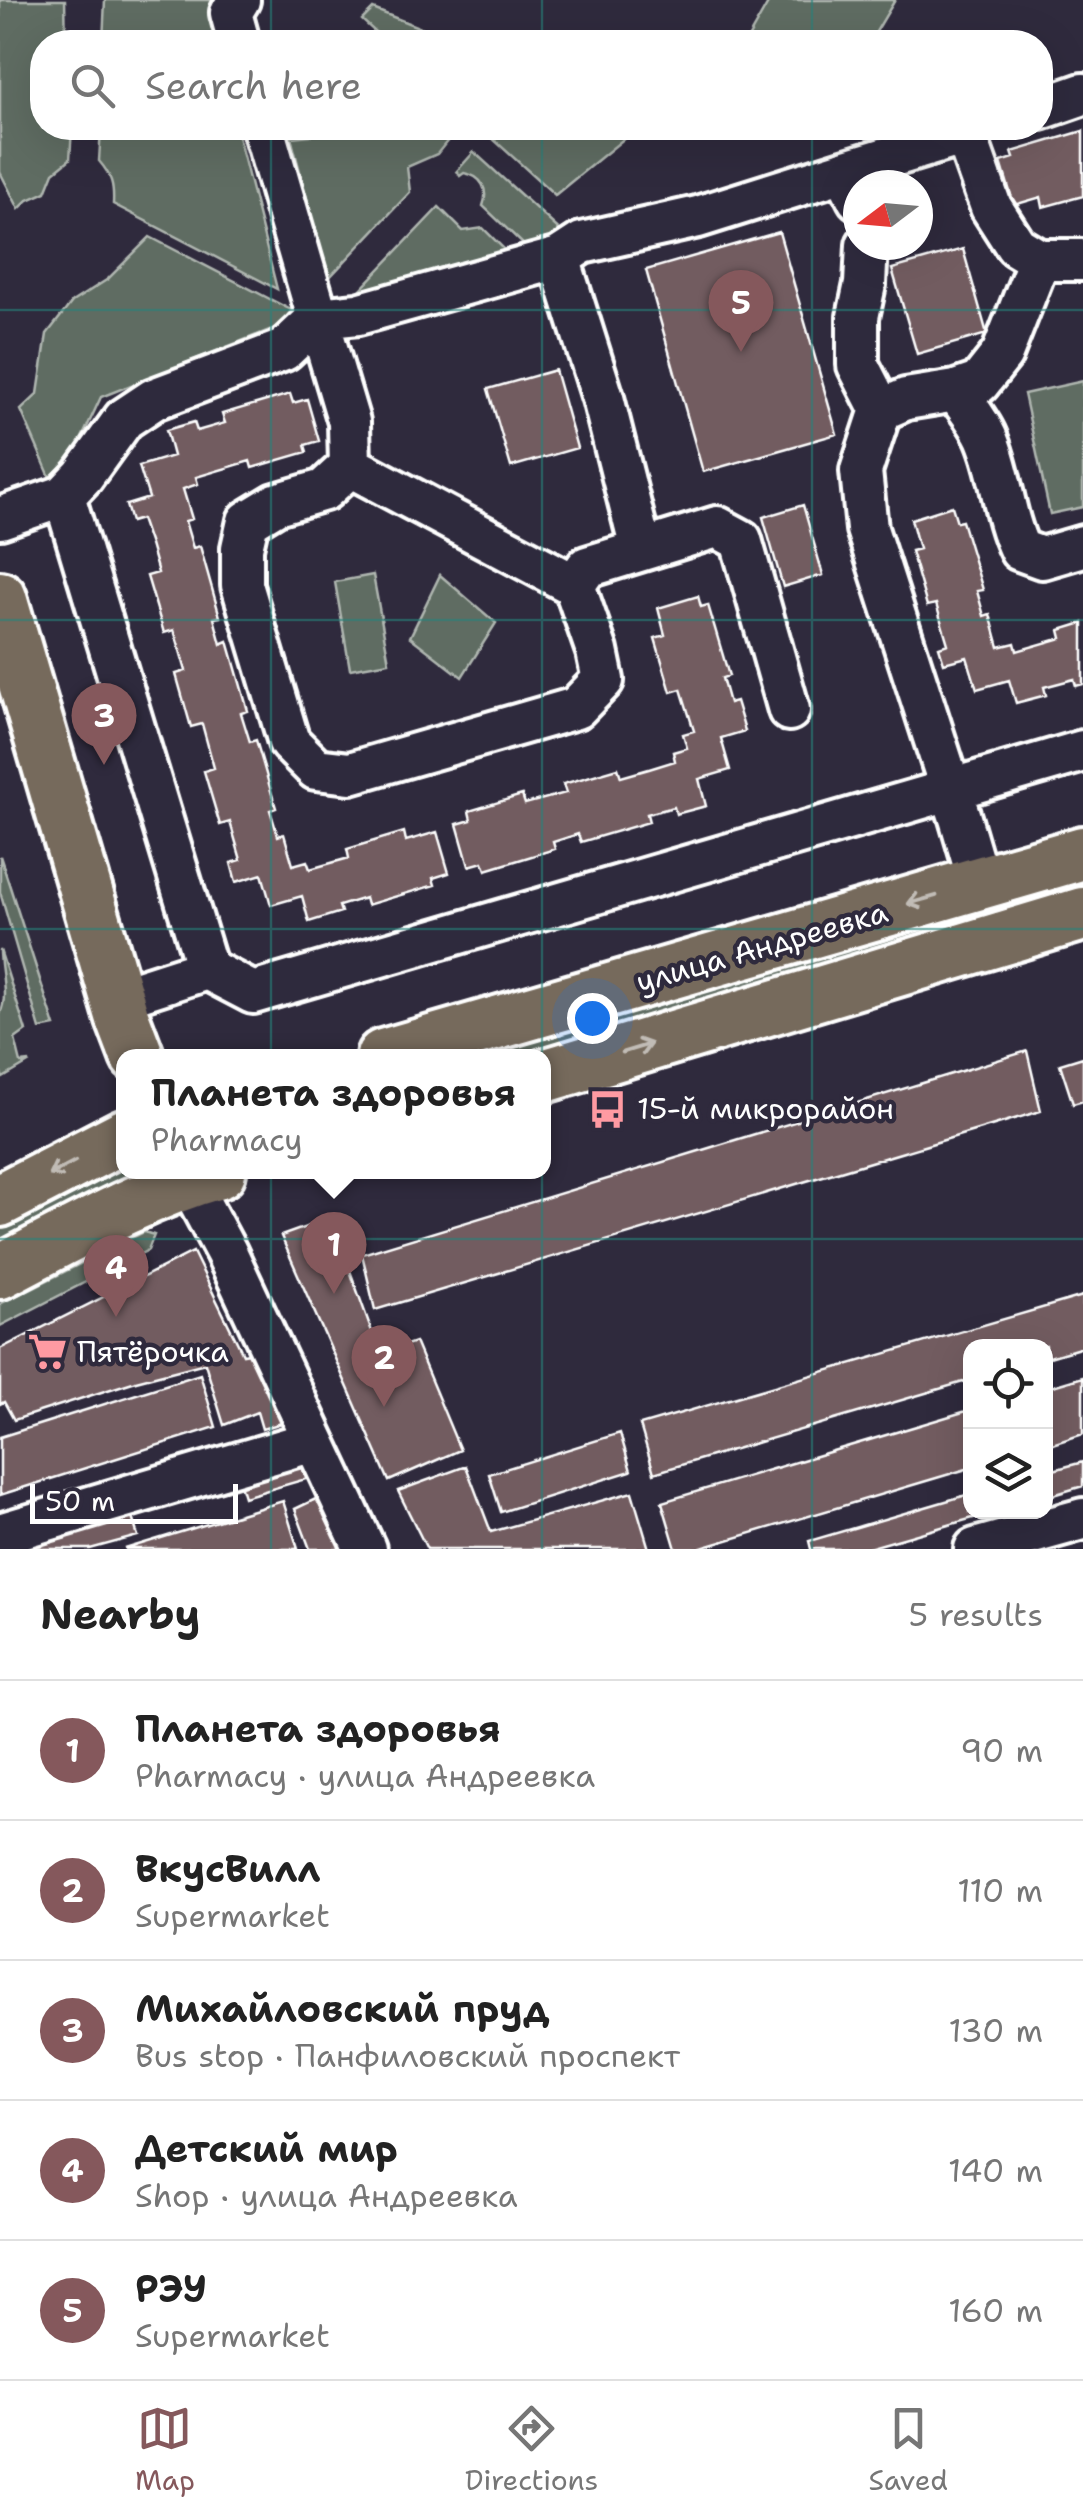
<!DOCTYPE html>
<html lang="en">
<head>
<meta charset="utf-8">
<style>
	:root { --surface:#fff; --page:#f6f6f6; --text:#222; --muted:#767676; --line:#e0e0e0; --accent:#85585c }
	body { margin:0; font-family:"Shantell Sans",sans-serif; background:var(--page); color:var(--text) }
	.controls { position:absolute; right:30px; bottom:30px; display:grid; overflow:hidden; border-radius:20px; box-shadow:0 10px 40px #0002 }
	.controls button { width:90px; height:90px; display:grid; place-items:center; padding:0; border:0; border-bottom:2px solid var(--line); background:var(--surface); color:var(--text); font:50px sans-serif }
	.compass { position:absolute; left:843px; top:170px; width:90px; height:90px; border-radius:50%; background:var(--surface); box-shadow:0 10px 40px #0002; rotate:254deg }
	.scale { position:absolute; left:30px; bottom:25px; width:208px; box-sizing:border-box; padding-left:10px; border:5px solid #fff; border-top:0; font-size:28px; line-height:35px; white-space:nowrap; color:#fff; -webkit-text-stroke:8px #2f2a3d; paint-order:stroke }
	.you { position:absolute; left:592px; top:1018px; width:35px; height:35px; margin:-25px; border:8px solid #fff; border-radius:50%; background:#1a73e8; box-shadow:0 0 0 15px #1a73e833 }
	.badge { display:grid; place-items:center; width:65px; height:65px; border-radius:50%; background:var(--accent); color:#fff; font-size:32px; font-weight:700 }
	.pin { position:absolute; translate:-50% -82px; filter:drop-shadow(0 2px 5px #0008) }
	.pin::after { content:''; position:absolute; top:52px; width:35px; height:30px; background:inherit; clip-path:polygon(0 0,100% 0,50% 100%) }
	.popup { position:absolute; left:116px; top:1049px; width:435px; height:130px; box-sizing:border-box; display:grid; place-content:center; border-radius:20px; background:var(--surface); filter:drop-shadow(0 2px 8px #0005); font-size:32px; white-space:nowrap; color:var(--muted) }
	.popup b { font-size:38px; color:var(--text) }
	.popup::after { content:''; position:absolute; left:50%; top:100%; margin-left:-20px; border:20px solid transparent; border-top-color:var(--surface) }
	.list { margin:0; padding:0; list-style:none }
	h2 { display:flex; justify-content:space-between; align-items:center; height:130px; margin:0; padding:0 40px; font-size:42px }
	h2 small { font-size:32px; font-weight:400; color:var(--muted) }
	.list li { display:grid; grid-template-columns:65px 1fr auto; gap:30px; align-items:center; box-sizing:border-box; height:140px; padding:0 40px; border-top:2px solid var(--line) }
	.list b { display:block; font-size:38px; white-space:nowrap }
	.list p { margin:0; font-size:32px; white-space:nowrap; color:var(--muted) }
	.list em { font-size:32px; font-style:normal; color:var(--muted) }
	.icon { flex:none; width:55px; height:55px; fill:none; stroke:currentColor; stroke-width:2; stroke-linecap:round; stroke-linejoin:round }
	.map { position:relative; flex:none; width:1083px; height:1549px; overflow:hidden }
	.search { position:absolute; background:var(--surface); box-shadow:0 10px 40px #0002; left:30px; right:30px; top:30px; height:110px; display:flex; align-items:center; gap:25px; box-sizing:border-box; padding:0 35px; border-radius:40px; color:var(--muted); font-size:38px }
	.sheet { height:830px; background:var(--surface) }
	nav { display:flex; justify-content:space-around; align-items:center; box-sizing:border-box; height:140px; border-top:2px solid var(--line); background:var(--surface); font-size:28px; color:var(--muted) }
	nav a { display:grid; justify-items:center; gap:5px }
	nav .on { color:var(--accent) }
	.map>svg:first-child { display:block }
	.green { fill:#5f6c62; stroke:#afb6b0; stroke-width:2.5 }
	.building { fill:#725c60; stroke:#fff; stroke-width:2.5 }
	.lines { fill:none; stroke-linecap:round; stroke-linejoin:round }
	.minor-casing { stroke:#fff; stroke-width:48 }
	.major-casing { stroke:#fff; stroke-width:60 }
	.minor { stroke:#2f2a3d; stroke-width:40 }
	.major { stroke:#766a5c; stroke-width:52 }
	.oneway { stroke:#c1bcb6 }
	.grid { fill:none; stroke:#27847c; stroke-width:2.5; stroke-opacity:0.55 }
	.labels { text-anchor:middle; stroke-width:9; stroke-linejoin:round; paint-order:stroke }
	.street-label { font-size:30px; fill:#fff; stroke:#2f2a3d }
	.poi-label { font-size:30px; fill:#fff; stroke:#2f2a3d; text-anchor:start }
</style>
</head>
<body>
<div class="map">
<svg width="1083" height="1549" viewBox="0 0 1083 1549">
	<rect width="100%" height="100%" fill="#2f2a3d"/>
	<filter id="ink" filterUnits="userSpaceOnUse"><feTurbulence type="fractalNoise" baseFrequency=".01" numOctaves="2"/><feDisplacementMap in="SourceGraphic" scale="20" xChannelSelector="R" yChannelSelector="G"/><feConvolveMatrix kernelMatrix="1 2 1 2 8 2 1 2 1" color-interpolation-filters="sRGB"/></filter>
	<g filter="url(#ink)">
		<path class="green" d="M0,0H65L66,42H42V128H72L70,159L54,172L46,192L28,200L19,209L0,172Z
			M105,0H217L210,13L216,42H103Z
			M770,0H895L870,42H746Z
			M373,9L456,42H386L362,20Z
			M101,128H236L277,289L113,204C114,186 112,176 99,161Z
			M349,128H437L449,139L437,154L407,167L410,192L328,279L291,137L331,133Z
			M481,128H637L555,195Z
			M474,152L566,236L526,247L483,206C489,190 482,176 464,173L460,176L457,171Z
			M439,207L463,231L483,228L518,263L360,308V290Z
			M150,237L291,310L282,325L101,397L74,455L50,477L21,410L38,394L47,334L72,302L108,279Z
			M1083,381V507L1050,514L1024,394Z
			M373,575L389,662L350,669L335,582Z
			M440,575L496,623L462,677L410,637Z
			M0,856L55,1026L40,1029L0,892Z
			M1083,875V894L535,1056H467Z
			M0,950L26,1031L15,1039L21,1063L30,1062L3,1078L0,1071V1013C9,997 0,970 0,950Z
			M119,1162L130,1179L0,1247V1224Z
			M144,1232L154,1235L148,1250L0,1326V1304Z"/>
		<path class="building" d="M1083,131V196L1043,207L1041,197L1014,205L1001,162L1014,158L1012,152Z
			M779,232L837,434L703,472L646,270Z
			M963,249L987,334L917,354L892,269Z
			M555,370L577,448L511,467L488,389Z
			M290,394L293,403L307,399L319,441L305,445L307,452L252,468L250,461L196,477L198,484L183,489L192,519L185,521L193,548L200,546L220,617L214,618L221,644L228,641L248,711L241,713L250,742L256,740L276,808L270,810L278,836L284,834L293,865L307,861L310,869L349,858L347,849L404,832L406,841L437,832L449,873L433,878L435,885L367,905L365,898L339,906L341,912L309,922L302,896L271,905L262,874L236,882L231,863L241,860L230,822L220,825L204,771L214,768L202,724L191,727L176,674L186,671L174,630L164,633L147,576L158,573L150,545L141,519L131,522L126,505L149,498L139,466L173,456L166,430L194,422L197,431L225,423L222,414Z
			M803,505L823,575L783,587L763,517Z
			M952,506L957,522L962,521L983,590L977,591L984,616L990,614L999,647L1015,643L1017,651L1062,638L1060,630L1083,623V684L1076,686L1074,679L1044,687L1046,695L1016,703L1009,680L977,689L967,657L944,663L939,647L948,644L936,604L927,606L911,551L919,549L911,519Z
			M698,596L701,607L708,605L729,676L722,678L729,703L736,701L745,731L721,738L730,770L699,779L706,806L676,814L674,807L647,814L649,822L581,842L578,834L553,842L555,849L486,870L483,862L469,866L457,824L471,820L469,811L522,795L525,804L566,793L563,784L618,768L621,777L649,769L675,761L673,752L687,748L683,734L694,731L681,689L671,692L655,638L665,635L658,608Z
			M1027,1051L1041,1111L375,1310L362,1254Z
			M1083,1057V1101L1073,1104L1060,1064Z
			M331,1218L380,1354L415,1342L460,1450L389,1481L281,1236Z
			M193,1252L243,1354L255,1352L285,1422L262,1429L257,1412L224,1425L205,1363L136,1381L14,1420L4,1402L0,1404V1349Z
			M1083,1296V1347L1046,1358V1346H970V1380L654,1473L640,1425Z
			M200,1374L216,1427L0,1495V1437Z
			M1083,1377V1434L1046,1446V1388Z
			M970,1410V1468L698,1549H676L662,1502Z
			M620,1433L631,1471L501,1512L489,1474Z
			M300,1456L306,1479L244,1497L237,1474Z
			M1083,1462V1486L1046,1497V1472Z
			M466,1466L491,1532L632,1492L649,1549H427L398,1491Z
			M970,1494V1512H994L865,1549H811L809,1541Z
			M320,1497L343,1549H310L295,1509Z
			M283,1501L298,1549H125Z
			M128,1505L138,1536L90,1549H0Z"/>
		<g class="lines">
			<defs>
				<path id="minor" d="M239,0L231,13L239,42
					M1040,109L1083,94
					M858,199L844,171L965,134L991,207L1016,246L1039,260
					M867,245L865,284L858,317V365L881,410
					M559,258L603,398L641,549
					M956,391C966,406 979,421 986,437C1002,474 1003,515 1020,550L1042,558L1083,546
					M350,466L574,585
					M64,496L207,969L117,998
					M0,518L64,496L83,476L124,419L154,399L284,350L318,318L263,128
					M789,710L741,540L717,527L587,567L574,585L597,651L603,680L576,708L350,773L316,769L289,742L242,585V548L248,521L276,504L324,490L350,466L349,422L318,318L358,314L559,258L582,243L698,217L844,171
					M979,883L960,818L867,529L861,471L881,410L906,399L956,391L979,383L1002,354L1039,260H1083
					M207,969L253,993L1083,751
					M188,1181L226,1252L365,1549
					M0,1534L313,1441
					M975,1549L1083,1519"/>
				<path id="major" d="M0,598L123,1019L137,1056
					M383,1056L1083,853
					M544,1076L1083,914
					M0,1200L124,1136
					M0,1272C71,1235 142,1194 219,1172"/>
			</defs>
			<use href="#minor" class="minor-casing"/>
			<use href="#major" class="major-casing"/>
			<use href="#minor" class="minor"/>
			<use href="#major" class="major"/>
		</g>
		<defs><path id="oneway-shaft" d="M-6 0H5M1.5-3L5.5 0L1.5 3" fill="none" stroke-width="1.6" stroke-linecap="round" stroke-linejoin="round" transform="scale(2.5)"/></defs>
		<g class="oneway">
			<use href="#oneway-shaft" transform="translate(922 900) rotate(164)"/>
			<use href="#oneway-shaft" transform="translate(637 1048) rotate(-17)"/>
			<use href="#oneway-shaft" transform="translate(62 1168) rotate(152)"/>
		</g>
	</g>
	<path class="grid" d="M271,0V42M542,0V42M812,0V42M271,128V1549M542,128V1549M812,128V1549M0,310H1083M0,620H1083M0,929H1083M0,1239H1083"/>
	<defs>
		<symbol id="bus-bare" viewBox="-9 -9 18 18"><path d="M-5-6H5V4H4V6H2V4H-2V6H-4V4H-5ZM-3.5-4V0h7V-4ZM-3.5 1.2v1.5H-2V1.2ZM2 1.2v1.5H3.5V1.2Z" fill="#ff9aa2" stroke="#2f2a3d" stroke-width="2.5" paint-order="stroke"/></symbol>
		<symbol id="supermarket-bare" viewBox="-9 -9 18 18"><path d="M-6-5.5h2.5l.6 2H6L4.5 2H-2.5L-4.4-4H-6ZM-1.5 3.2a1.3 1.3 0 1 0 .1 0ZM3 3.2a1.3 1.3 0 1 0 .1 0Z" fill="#ff9aa2" stroke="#2f2a3d" stroke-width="2.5" paint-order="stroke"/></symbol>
	</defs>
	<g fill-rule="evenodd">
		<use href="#bus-bare" x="580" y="1082" width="55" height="55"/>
		<use href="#supermarket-bare" x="20" y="1324" width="55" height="55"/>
	</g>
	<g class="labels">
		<g class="street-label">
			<text transform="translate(762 947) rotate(-16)" y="10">улица Андреевка</text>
		</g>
		<g class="poi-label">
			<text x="637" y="1119">15-й микрорайон</text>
			<text x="77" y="1362">Пятёрочка</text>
		</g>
	</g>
</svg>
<div class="controls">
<button><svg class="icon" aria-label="locate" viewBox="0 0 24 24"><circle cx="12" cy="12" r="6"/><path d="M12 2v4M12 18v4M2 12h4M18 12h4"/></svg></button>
<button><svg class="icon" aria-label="layers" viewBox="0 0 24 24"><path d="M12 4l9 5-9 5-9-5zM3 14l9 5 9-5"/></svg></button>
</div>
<svg class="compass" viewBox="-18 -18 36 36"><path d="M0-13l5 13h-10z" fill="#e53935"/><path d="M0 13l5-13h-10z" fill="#767676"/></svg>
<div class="scale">50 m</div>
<div class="you"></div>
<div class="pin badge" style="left:334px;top:1294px">1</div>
<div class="popup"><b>Планета здоровья</b>Pharmacy</div>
<div class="pin badge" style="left:384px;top:1407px">2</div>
<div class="pin badge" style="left:104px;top:765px">3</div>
<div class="pin badge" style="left:116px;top:1317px">4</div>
<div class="pin badge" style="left:741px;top:352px">5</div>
<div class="search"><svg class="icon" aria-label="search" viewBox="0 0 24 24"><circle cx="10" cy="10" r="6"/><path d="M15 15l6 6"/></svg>Search here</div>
</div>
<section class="sheet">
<h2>Nearby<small>5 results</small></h2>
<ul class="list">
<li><span class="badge">1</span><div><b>Планета здоровья</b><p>Pharmacy · улица Андреевка</p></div><em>90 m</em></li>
<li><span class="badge">2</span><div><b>ВкусВилл</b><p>Supermarket</p></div><em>110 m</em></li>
<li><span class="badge">3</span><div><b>Михайловский пруд</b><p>Bus stop · Панфиловский проспект</p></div><em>130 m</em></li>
<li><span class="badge">4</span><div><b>Детский мир</b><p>Shop · улица Андреевка</p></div><em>140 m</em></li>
<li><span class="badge">5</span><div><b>РЭУ</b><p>Supermarket</p></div><em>160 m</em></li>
</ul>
</section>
<nav>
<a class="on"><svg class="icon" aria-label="map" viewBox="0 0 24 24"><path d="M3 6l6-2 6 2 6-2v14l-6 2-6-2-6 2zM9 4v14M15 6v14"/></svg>Map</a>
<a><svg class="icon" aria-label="directions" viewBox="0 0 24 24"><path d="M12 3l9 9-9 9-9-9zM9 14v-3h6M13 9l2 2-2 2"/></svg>Directions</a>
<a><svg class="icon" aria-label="saved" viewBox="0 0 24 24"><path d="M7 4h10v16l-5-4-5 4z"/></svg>Saved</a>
</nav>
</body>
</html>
